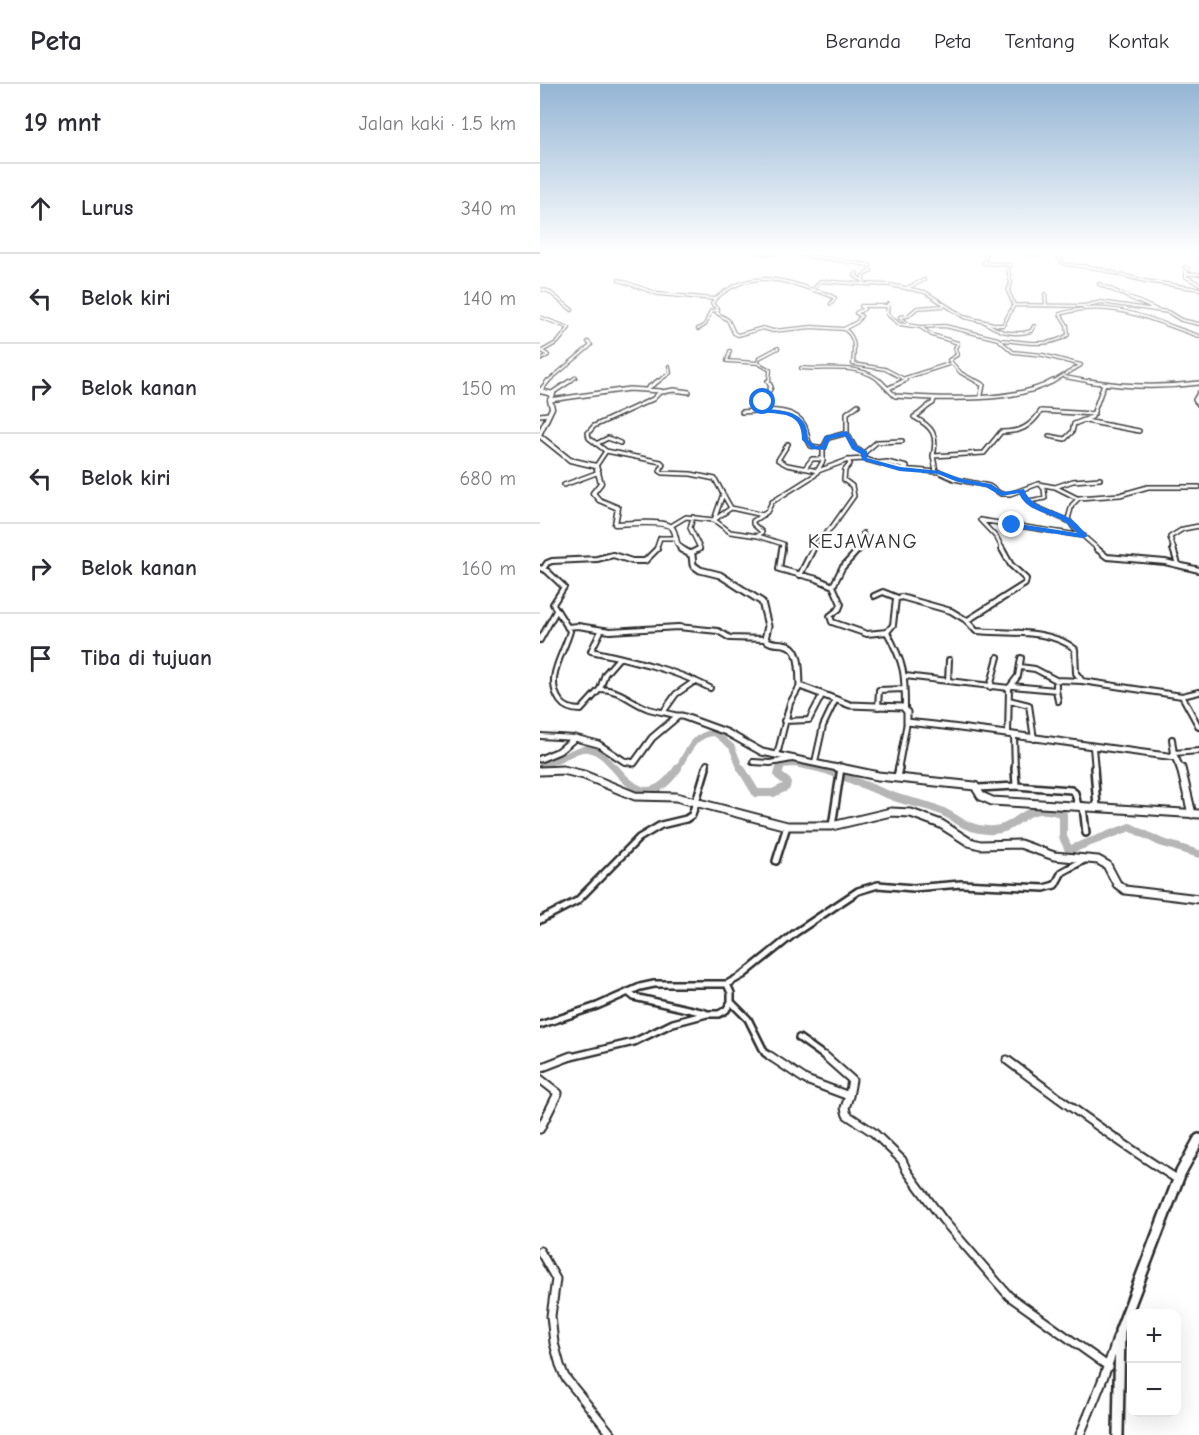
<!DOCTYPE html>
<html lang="id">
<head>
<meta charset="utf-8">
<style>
	:root { --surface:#fff; --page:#f7f7f7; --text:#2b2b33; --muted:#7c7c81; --line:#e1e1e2 }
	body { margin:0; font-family:"Comic Neue",sans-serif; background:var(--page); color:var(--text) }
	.controls { position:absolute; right:18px; bottom:18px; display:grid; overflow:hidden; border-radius:12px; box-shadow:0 6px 24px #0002 }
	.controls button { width:54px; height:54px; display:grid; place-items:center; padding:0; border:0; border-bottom:2px solid var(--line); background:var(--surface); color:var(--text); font:30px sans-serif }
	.stop { position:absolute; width:18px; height:18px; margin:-14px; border:4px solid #1a73e8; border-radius:50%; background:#fff }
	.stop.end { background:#1a73e8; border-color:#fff; box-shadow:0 2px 6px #0008 }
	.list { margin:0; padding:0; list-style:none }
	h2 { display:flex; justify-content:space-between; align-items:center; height:78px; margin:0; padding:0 24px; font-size:26px }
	h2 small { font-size:20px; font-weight:400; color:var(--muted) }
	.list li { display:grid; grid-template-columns:39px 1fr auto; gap:18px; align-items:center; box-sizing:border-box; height:90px; padding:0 24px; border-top:2px solid var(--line) }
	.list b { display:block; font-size:22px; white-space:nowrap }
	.list em { font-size:20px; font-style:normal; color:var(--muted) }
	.icon { flex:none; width:33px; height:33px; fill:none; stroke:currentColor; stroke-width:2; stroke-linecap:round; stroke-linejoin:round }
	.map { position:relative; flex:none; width:659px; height:1351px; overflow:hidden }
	header { display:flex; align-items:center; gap:36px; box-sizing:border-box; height:84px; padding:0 30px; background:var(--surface); border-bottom:2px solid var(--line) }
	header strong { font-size:28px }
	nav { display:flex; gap:33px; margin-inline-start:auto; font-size:21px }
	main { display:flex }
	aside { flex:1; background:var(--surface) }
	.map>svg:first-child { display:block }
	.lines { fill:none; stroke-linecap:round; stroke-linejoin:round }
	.river-far1 { stroke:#b6b6b6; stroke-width:6 }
	.river { stroke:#b6b6b6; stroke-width:8 }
	.street-far4-casing { stroke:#2b2b2b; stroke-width:4.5 }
	.street-far3-casing { stroke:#2b2b2b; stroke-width:6 }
	.street-far2-casing { stroke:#2b2b2b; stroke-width:8 }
	.street-far1-casing { stroke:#2b2b2b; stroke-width:10 }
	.street-casing { stroke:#2b2b2b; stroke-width:11 }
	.secondary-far3-casing { stroke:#2b2b2b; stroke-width:7 }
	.secondary-far2-casing { stroke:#2b2b2b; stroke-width:9 }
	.secondary-far1-casing { stroke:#2b2b2b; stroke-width:11 }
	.secondary-casing { stroke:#2b2b2b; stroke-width:14 }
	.street-far4 { stroke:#fff; stroke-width:2 }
	.street-far3 { stroke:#fff; stroke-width:3 }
	.street-far2 { stroke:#fff; stroke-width:4 }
	.street-far1 { stroke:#fff; stroke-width:5 }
	.street { stroke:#fff; stroke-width:7 }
	.secondary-far3 { stroke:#fff; stroke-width:4 }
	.secondary-far2 { stroke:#fff; stroke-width:5 }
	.secondary-far1 { stroke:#fff; stroke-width:7 }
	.secondary { stroke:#fff; stroke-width:9 }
	.route { fill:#1a73e8 }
	.labels { text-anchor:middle; stroke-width:5; stroke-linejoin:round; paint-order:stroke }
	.far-quarter-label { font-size:20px; letter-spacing:1.5px; fill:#2b2b2b; stroke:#fff }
</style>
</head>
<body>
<header>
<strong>Peta</strong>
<nav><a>Beranda</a><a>Peta</a><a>Tentang</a><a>Kontak</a></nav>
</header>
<main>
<aside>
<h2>19 mnt<small>Jalan kaki · 1.5 km</small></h2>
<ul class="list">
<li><svg class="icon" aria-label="ahead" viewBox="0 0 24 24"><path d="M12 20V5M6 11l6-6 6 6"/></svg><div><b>Lurus</b></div><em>340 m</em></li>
<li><svg class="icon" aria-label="left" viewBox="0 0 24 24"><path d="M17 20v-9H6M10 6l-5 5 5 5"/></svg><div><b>Belok kiri</b></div><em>140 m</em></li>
<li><svg class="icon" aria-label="right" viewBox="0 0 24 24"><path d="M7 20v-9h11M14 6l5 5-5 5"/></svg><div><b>Belok kanan</b></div><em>150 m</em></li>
<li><svg class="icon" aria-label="left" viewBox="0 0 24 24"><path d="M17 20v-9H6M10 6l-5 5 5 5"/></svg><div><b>Belok kiri</b></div><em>680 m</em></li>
<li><svg class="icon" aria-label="right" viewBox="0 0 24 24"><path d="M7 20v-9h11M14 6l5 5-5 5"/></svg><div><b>Belok kanan</b></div><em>160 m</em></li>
<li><svg class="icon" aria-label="arrive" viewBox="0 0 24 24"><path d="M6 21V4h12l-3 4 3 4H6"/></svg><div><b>Tiba di tujuan</b></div></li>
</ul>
</aside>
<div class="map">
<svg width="659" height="1351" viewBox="0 0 659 1351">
	<rect width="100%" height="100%" fill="#fff"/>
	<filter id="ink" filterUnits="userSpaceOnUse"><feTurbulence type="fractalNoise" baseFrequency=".0167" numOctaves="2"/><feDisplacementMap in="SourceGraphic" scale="12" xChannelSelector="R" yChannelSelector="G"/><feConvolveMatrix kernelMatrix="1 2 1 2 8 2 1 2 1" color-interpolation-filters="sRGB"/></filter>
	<g filter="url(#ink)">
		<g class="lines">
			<path class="river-far1" d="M0,682C37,672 44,647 76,686
				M137,686C147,669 154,649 175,649L192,663L201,686
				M240,686L241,681L255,680L284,686"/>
			<path class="river" d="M75,684C98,712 115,717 138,684
				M201,684L216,709H233L246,703L247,698L238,691L240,684
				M279,684C304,691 327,703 352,712C366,718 382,719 396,725C417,732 421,744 447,746C481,749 480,714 523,730V753L529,766L590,743L620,758L659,770"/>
			<defs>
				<path id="street-far4" d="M220,170H236
					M257,170L329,181L331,187L323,192L324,200L350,201L385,208L424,233L458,241H463L474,221L544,222L561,218L628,228L641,236L659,240
					M446,170L444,179L470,181L468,186L471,199L468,207L474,221
					M489,170H501
					M514,170L524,180L555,184L605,197L659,205
					M645,183L649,185L646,187V193L659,200
					M317,189L315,192L322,196
					M646,190H659
					M79,196L118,210L175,215L172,220L178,225L177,229L188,236L194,249L198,251L223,244L233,247L272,243L304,245C317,253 314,267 313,280L345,285L366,296L360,299
					M559,200L615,225
					M367,204L384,196
					M0,205L8,207L32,226
					M274,205L280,197L323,200
					M505,210L506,221
					M175,215C207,187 237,193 273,206C281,208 288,210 295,214L291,220
					M348,220L347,230L359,240L380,243L392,251L418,259L415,264L417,271L409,276L421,289L439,299
					M0,233L29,244L18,258L2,267L8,271L0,276
					M446,239C459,248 475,252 491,247L494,242
					M368,240L360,233L368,232L377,224L404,222
					M380,243L405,242L458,255L473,268L503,271L541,281L511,299
					M158,245L165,241L171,227L178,226
					M304,245L317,238L321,232L316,229L324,225L321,222H348
					M462,256C484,258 508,264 528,251L527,241L520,230C572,214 610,236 659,252
					M190,267L187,277L218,279L230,286L229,299
					M218,279L219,274L238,264
					M261,284C287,287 321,278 342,299
					M525,293L557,299
					M365,294L412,279
					M6,299L49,263L51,261L48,258
					M28,299L36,293
					M116,299L130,289L129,282"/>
				<path id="street-far3" d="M340,297L355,312C399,315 476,319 513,297
					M436,297L443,301L441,311
					M549,297C585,303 622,304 659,299
					M108,304L118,297
					M349,304L364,297
					M0,307L8,297
					M122,308L134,306L149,308
					M12,309L30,297
					M659,309L655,316L659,321
					M10,316L89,305L121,307L113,315L54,342L48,349L49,354L66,367L121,378L123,380L120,387L123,389L151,390L175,395L183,410L174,436L190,448L218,452
					M224,326L223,318L231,303L228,297
					M202,328C220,327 256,321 265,343C268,350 266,355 271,362L283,364
					M0,331L9,330
					M546,337L599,347
					M307,349V329L318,321
					M509,352L525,355L532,348L534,340L552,333L564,300
					M56,360L68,354L80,359
					M248,360L238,376L247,381L278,387L308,376L324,375L360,385L399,388L414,395L449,402L461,410H470L498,400L515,403L537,414
					M324,369L337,358L362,357
					M393,372C398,351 393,343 374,333C382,329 385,323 393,319L394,315
					M338,379L347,378L367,383
					M56,382L66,367
					M265,384L272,375H283
					M396,387L393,372L444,369L461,348C481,348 490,343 501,327L554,330
					M500,400L504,405L505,414L489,417L496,423L528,437
					M24,401L59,388
					M515,403L533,397L560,395
					M191,424L223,431
					M153,433L150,444L160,464L156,466
					M440,436L544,452
					M440,436L457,454L463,466
					M131,442L146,433L174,436L191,424L183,410
					M116,466L120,454H134
					M242,466L243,460L218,452L222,448L213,440V437L227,428L232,418L275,391L283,377V364L288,354L307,349L315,364L324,369V375
					M272,466L273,462L292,443L314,412L312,402L304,396L305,386L310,380L308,376
					M318,466L325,458L323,449
					M559,466L534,444L528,435L532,421L539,414L580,411L608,403H659
					M634,466L630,453L643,445L659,442"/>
				<path id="street-far2" d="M242,465L239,485L277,495L293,502L301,520L299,525L290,532L292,538L327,550L347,548
					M557,465L567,473L625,478L659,486
					M633,465L638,480
					M151,469L159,465
					M0,484L7,487L24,503L13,520L30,547C24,570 4,594 20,617C25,624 32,626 41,626L60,605C80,605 92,619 109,625C119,628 129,629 138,632
					M3,485L7,479L12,477L57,475L73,471L92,477H105L117,465
					M260,491L273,465
					M293,502L302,484L319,465
					M334,512L343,508L358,514
					M428,536L485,500L486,495L471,481L462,465
					M27,543L38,542L70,547L138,543L178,547L190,554L225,555
					M61,547L51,567C93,576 132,585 170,604
					M0,556L16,527
					M480,583L495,585L516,596L542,597L642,612
					M365,592L408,597L409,576
					M408,597L469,604
					M472,602L516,606V600
					M450,603L458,573
					M60,605L65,590L79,574
					M516,606L518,617
					M659,608L642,612L659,643
					M469,616L489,621L494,655
					M338,623L339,606L364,605
					M365,624C365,588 364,580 347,548L353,541L356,515L361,513L411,527L426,536L436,547C467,550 509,544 535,565L536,589L542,597
					M124,627L136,610L155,597
					M244,637L269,636L282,611
					M468,650L469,604L478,592L481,574
					M0,652L35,654
					M474,652L475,686
					M632,655L634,670
					M553,663L555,686
					M634,669L659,667
					M237,671L250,619L260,602
					M213,678L230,679L252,675
					M275,678L283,642L295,617
					M165,686L167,680
					M358,686L367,638"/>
				<path id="street-far1" d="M475,684L476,702
					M554,684L557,723
					M357,693L359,684
					M438,704L476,702L531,706L535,709L538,722
					M543,722L546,749
					M292,742L301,684
					M236,777L247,742
					M0,836L37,817L99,754L121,741L146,735L152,731L166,684
					M187,900L203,891L255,849L318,807L338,801L373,804L421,800L504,804L515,801L522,788L546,775
					M88,908L94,913L165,929
					M0,941L57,922L100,903L114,900H187L191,909V918L208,935L225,969L232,974
					M259,954L287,974
					M27,974L94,958L133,939L167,930H179L186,926L191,918"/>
				<path id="street" d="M230,972L266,996L309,1012L305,1024L307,1031L333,1048L362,1076L367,1087L403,1136L469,1212L569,1283
					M285,972L312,996L309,1012
					M467,976C523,1018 578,1058 637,1095
					M0,984L31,972
					M0,995L18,1009L0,1045
					M0,1167L16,1195L11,1232L14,1259L20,1281L25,1293L72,1351
					M540,1351C553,1318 568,1287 577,1253"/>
				<path id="secondary-far3" d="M0,307L13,310L10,316L12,324L0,349
					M0,352L30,376L56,382L61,399L53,409L59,416L78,424L75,440C86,440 128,435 133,445C138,453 133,459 144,466"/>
				<path id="secondary-far2" d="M141,465L152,471L153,481L160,486L180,491L222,518L228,542L225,555C231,560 235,559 243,560C262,562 259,588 260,602L310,621L363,623L367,628V638C457,647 546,662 635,673L641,686
					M0,675L19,667L35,654L58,660L84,677L94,679L112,654L138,632H142L186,648L222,668L307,686"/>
				<path id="secondary-far1" d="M300,684L338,692L435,702L441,712L452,717L659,730
					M641,684L652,730
					M0,687L23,686L44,691L95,712L136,713L247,742H292L351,728L371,729L401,740L429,758L440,761L480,760L514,772L558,776L567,781L577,800L585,806L659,815"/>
				<path id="secondary" d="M578,1351L580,1247L641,1088L659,1055"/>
			</defs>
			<use href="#street-far4" class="street-far4-casing"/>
			<use href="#street-far3" class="street-far3-casing"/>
			<use href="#street-far2" class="street-far2-casing"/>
			<use href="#street-far1" class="street-far1-casing"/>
			<use href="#street" class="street-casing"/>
			<use href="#secondary-far3" class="secondary-far3-casing"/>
			<use href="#secondary-far2" class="secondary-far2-casing"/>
			<use href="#secondary-far1" class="secondary-far1-casing"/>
			<use href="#secondary" class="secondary-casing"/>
			<use href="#street-far4" class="street-far4"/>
			<use href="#street-far3" class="street-far3"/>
			<use href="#street-far2" class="street-far2"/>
			<use href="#street-far1" class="street-far1"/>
			<use href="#street" class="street"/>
			<use href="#secondary-far3" class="secondary-far3"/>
			<use href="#secondary-far2" class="secondary-far2"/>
			<use href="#secondary-far1" class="secondary-far1"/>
			<use href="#secondary" class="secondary"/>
		</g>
	</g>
	<linearGradient id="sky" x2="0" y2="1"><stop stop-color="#94b5d4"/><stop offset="0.47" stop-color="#fff"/><stop offset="1" stop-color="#fff" stop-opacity="0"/></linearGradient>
	<rect width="659" height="359" fill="url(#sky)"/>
	<path class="route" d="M223,316L226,318L227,325C249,327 268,329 268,356L276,362H281L285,352L307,347L317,362L327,367V374L360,383L401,387L422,395L451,400L463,408L484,405C491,425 515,425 531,435C537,439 543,447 548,452L544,454L470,443L472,439L537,449C533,445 529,441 525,438C511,429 485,427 479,409L461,412L446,403L418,398L398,390L360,387L322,376L321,370L312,365L305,352L290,355L286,366L272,365L262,356C262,328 244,331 222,328L220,318Z"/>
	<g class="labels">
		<g class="far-quarter-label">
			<text x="323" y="464">KEJAWANG</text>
		</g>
	</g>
</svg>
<div class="controls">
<button>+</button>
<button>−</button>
</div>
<div class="stop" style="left:223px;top:318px"></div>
<div class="stop end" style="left:472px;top:441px"></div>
</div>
</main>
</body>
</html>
